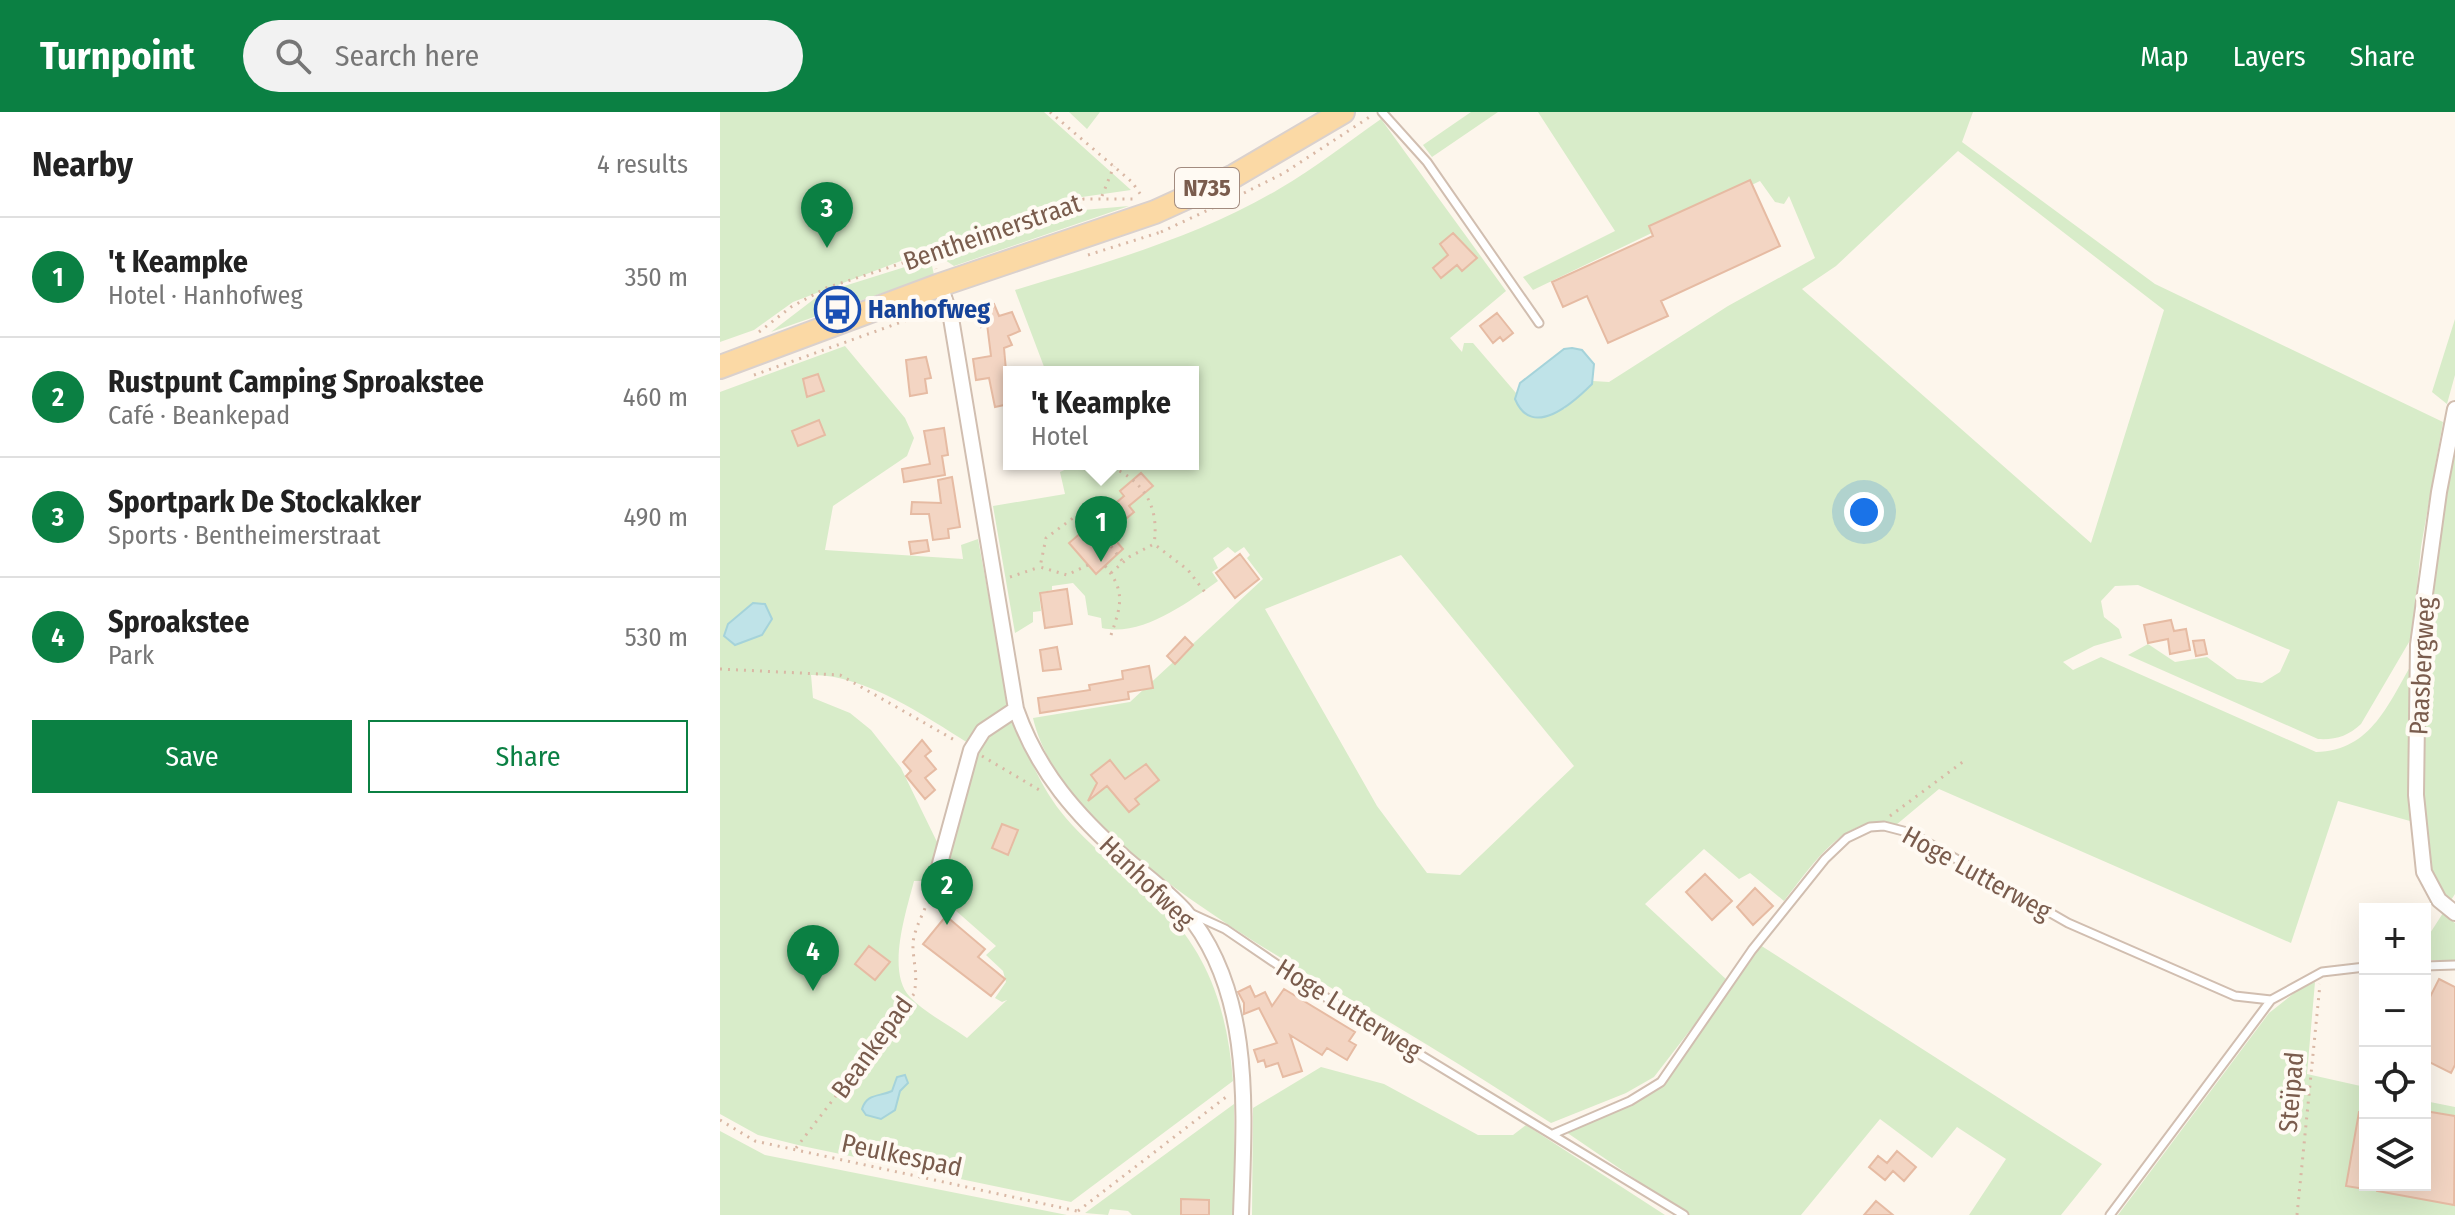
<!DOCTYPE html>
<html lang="en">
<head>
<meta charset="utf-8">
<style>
	:root { --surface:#fff; --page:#f2f2f2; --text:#222; --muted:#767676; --line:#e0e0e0; --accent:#0b8043 }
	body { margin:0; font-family:"Fira Sans Condensed",sans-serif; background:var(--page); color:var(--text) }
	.controls { position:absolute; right:24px; bottom:24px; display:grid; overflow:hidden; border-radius:0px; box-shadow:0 8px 32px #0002 }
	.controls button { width:72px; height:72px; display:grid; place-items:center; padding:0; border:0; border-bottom:2px solid var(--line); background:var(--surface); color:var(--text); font:40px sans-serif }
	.you { position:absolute; left:1144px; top:400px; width:28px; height:28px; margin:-20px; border:6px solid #fff; border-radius:50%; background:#1a73e8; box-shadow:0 0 0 12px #1a73e833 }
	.badge { display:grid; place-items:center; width:52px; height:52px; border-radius:50%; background:var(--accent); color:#fff; font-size:26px; font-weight:700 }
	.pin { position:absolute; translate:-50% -66px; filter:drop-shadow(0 2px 4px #0008) }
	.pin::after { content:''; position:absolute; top:42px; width:28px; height:24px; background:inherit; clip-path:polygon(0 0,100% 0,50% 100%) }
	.popup { position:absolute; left:283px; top:254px; width:196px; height:104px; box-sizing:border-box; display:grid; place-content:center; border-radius:0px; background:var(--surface); filter:drop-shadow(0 2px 6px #0005); font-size:26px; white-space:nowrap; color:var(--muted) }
	.popup b { font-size:30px; color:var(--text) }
	.popup::after { content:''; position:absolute; left:50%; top:100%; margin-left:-16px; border:16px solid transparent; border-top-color:var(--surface) }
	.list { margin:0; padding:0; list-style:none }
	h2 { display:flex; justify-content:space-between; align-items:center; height:104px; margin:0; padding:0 32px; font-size:34px }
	h2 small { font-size:26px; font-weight:400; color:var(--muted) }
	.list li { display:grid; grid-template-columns:52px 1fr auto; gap:24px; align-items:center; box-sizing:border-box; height:120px; padding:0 32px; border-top:2px solid var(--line) }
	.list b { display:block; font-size:30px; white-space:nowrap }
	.list p { margin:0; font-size:26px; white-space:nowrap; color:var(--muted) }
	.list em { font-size:26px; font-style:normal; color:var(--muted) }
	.actions { display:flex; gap:16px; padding:24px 32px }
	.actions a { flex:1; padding:18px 0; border:2px solid var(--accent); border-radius:0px; text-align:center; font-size:28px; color:var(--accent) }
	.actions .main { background:var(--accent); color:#fff }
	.icon { flex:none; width:44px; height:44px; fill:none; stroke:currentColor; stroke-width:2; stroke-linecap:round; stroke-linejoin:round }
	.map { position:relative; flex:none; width:1735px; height:1103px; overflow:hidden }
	header { display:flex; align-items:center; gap:48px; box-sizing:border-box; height:112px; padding:0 40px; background:var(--accent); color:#fff }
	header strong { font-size:38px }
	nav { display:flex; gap:44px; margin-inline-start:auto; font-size:28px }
	.search { width:560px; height:72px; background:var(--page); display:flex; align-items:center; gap:20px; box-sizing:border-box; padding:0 28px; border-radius:44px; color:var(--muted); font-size:30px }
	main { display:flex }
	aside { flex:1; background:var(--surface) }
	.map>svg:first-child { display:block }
	.green { fill:#d8ecc9; fill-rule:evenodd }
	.water { fill:#bfe3e8; stroke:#a5d3da; stroke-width:2 }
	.building { fill:#f3d5c3; stroke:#e6bba3; stroke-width:2 }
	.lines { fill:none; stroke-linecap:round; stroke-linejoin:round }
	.service-casing { stroke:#d1beb0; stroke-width:11 }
	.minor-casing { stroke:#d1beb0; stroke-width:18 }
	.primary-casing { stroke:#dad1cd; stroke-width:26 }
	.path { stroke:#d9b8a5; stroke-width:3; stroke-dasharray:2 6; stroke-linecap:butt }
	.service { stroke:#fff; stroke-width:7 }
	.minor { stroke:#fff; stroke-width:14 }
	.primary { stroke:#fbd9a5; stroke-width:22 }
	.labels { text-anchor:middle; stroke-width:8; stroke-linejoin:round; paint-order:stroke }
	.shield { fill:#fffaf3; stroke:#a28b7f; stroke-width:2 }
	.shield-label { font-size:24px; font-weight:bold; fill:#7a5c4d }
	.street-label { font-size:26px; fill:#7a5c4d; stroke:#fffaf3 }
	.transit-label { font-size:26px; font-weight:bold; fill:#164399; stroke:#fffaf3; text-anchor:start }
</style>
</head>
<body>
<header>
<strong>Turnpoint</strong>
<div class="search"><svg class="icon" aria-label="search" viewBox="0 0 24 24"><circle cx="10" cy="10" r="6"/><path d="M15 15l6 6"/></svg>Search here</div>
<nav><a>Map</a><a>Layers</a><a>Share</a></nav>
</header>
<main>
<aside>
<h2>Nearby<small>4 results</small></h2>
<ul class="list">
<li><span class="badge">1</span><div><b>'t Keampke</b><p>Hotel · Hanhofweg</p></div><em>350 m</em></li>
<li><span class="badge">2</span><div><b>Rustpunt Camping Sproakstee</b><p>Café · Beankepad</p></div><em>460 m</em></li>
<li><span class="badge">3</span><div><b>Sportpark De Stockakker</b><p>Sports · Bentheimerstraat</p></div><em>490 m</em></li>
<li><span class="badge">4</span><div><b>Sproakstee</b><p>Park</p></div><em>530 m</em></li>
</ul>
<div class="actions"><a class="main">Save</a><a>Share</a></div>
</aside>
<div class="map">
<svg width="1735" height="1103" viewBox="0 0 1735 1103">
	<rect width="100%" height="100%" fill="#fdf6ec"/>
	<path class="green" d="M0,0H324L411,78L341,88L73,190L34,218L0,230Z
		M349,0H380L367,17Z
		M751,0H778L712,45L703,33Z
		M818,0H1253L1242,30L1435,172L1723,310L1701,435L1692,525L1641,612C1628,624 1616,628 1598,627L1408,543L1428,532L1455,550L1487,545L1517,567L1542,571L1560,560L1570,538L1418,473L1395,474L1381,489L1384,505L1399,517L1402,526L1374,534L1343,550L1353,558L1381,545L1596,640C1652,639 1669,590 1694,548L1690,709L1618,689L1571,831L1219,677L1176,713C1126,698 1091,755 1064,789L1030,761L1019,767L984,737L925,792L1008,869L934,965L906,981L831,1011C778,977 725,943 671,911C568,849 341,731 313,606L410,590L543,467L527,446L530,443L524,435L515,441L508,435L493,446L498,456L492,460L498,469C467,491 422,525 382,516L381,506L368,503L365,484L353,471L332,474V478L319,481L321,499L313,500V510L295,521L273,394L345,382L340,360L357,352H473V260H326L295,178C384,151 479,125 559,77C595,56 628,30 661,7L786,179L730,226L742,240L744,231H753L796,281L795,287L844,297L873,269L889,270L1008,194L1095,146L1069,84L1064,92L1055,90L1040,69L813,178L803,165L895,119ZM1238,39L1444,198L1371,431L1082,177L1116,154ZM681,443L854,654L740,763L707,761L657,694L545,497Z
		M409,94L234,154L219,144L329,101Z
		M204,149H211L214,163L51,220L102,181Z
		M1735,207V263L1727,292L1712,280Z
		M125,234L185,306L194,326L187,344L113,394L105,438L243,447L241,433L258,427L289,594L252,621L248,631C205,604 144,562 91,563L93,586L130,601L151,618L181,656L218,732L209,769H194C186,800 166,860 190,885C205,901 229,913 247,926L287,888L282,890L275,886L286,870L283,859L266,843L276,834L218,783L260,634L266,625L290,608C308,639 318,671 341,700C370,736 410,764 443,797C491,845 508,904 513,969L351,1090L82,1034L38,1023L0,1002V280Z
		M1735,317V782L1729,791L1715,774L1708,749L1703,718L1702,671L1710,482Z
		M1723,801L1735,811V848H1705V829Z
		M1040,833L1382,1052L1341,1103H1249L1286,1047L1237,1015L1212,1046L1160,1007L1081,1103H968L846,1020L913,992L948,967Z
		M1595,870L1587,962L1645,975V1073H1705V989L1735,995V1103H1398L1549,901L1578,878Z
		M601,955L664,972L758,1023H793L806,1013L945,1103H532L533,996Z
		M514,992L515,1103H412L408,1099L390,1097L388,1103L365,1101Z
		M0,1019L45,1043L347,1103H0Z"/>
	<path class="water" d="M852,236L862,238L874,252L872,272C853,291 812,328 795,287L800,271L844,237Z
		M33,491L45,492L52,507L42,523L15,533L4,524L8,512Z
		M185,963L188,971L180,979L175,998L161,1007L146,1003L142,997C147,981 159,985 172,979L177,965Z"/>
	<path class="building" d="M1030,68L1060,134L941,189L948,204L888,231L867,184L843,195L832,170L933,124L929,114Z
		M733,121L757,146L742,159L737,153L721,166L713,156L728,143L720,132Z
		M274,192L279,204L292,200L300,219L288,224L292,233L284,236L289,292L275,295L269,266L256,268L253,247L271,244L267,212L261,215L255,200Z
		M777,201L793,221L783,229L780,225L773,231L760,214Z
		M206,245L211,266L205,267L207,281L190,284L186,248Z
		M98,262L104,279L87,285L83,267Z
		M99,308L105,323L78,334L72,319Z
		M224,316L228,343L222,344L225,363L184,370L182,357L210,352L204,319Z
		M421,361L433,374L409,394L414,400L389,421L403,437L376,462L349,431L362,420L357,414L366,406L371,412L404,384L400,379Z
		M232,365L240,415L228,417L229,426L213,428L209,402H191L192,390L221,391L218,368Z
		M207,428L209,439L191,442L189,430Z
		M520,442L539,467L515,486L496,461Z
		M347,477L352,512L325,516L320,481Z
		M1451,508L1454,519L1466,517L1470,538L1450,542L1448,527L1428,531L1424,513Z
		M465,525L473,533L455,552L447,544Z
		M1484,528L1487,542L1476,544L1473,529Z
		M337,535L341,557L323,559L320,538Z
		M429,554L433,576L408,580L409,587L320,601L318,586L370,578L369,573L403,567L402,559Z
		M202,628L211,639L205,644L216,657L205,666L215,678L205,687L186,664L191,659L183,650Z
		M390,648L405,667L426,652L439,668L415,687L419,692L409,700L387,674L368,689L377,671L371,663Z
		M282,712L298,718L288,743L272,736Z
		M985,762L1012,789L992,808L966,780Z
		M1035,776L1053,794L1033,813L1017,795Z
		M226,804L265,837L258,845L285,867L271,884L203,832Z
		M149,834L170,850L155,868L135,852Z
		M1719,867L1735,875V953L1731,961L1705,948V895Z
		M530,874L535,885L545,880L552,894L564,877L635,920L629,929L636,933L627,948L607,936L602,943L570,923L582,959L563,965L558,951L546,955L544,948L538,950L534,938L557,931L539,896L524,902V891L518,880Z
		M1705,999L1735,1004L1734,1093L1657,1079V1073H1705Z
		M1639,1000H1645V1077L1626,1074Z
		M1177,1039L1196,1055L1184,1069L1173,1059L1165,1068L1149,1055L1158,1044L1167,1051Z
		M461,1087L489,1088V1103H461Z
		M1156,1089L1173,1103H1144Z"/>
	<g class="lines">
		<defs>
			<path id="service" d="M662,0L707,50L819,211
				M470,801L505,817L602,883L964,1103
				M1705,854L1735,853
				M833,1022L910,989L941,970L1032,838L1105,747L1127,726L1150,715L1164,714L1191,721L1348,811L1515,884L1551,888L1602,860L1645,855
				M1390,1103L1551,888"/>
			<path id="minor" d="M220,173L231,206L296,597C318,660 357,704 406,747C426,764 448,780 465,799C535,881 524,1003 521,1103
				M1735,297L1719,380L1698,533L1696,683L1704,760L1719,788L1735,801
				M213,777L251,638L263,619L296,597"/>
			<path id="primary" d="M0,255L220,173L435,100L514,64L623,0"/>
		</defs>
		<use href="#service" class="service-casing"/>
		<use href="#minor" class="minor-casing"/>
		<use href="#primary" class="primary-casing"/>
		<path class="path" d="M330,0L412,70L423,86
			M524,81L564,61L651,4
			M382,84L394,54
			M441,120L514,86
			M213,141L216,157
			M368,143L441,120
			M39,220L71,195L106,176L213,141L333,95L364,87H415
			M34,263L215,198
			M385,352C422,367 440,392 434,432
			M368,453L347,463L320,455L326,426L372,392L391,414L384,425L403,450
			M385,454C406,479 401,494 391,523
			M391,461L409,445L434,432L468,458L487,483
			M290,465L320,455
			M0,557L120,563L238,630
			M262,644L321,679
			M1170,704L1244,649
			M0,1008L35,1029L357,1099L361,1103
			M76,1036L194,882C198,862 194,855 193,836C192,821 202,805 207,791
			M358,1099L510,982
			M1577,1103L1600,872"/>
		<use href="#service" class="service"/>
		<use href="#minor" class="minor"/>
		<use href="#primary" class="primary"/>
	</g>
	<defs>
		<symbol id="bus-ring" viewBox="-11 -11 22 22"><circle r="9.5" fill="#fffaf3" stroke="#1a4fb4" stroke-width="1.5"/><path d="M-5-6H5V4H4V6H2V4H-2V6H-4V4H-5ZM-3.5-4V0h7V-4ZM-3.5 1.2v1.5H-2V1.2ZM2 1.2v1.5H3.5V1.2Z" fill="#1a4fb4"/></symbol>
	</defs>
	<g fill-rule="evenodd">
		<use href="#bus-ring" x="92" y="172" width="51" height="51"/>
	</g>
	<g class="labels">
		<rect class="shield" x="455" y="56" width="64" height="40" rx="6"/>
		<g class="shield-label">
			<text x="487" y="84">N735</text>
		</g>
		<g class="street-label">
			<text transform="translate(272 120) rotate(-19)" y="9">Bentheimerstraat</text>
			<text transform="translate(1702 554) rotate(-87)" y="9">Paasbergweg</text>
			<text transform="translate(1257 761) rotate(29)" y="9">Hoge Lutterweg</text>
			<text transform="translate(427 770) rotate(44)" y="9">Hanhofweg</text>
			<text transform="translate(629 897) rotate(32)" y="9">Hoge Lutterweg</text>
			<text transform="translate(152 935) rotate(-54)" y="9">Beankepad</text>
			<text transform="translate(1571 980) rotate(-85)" y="9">Steïpad</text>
			<text transform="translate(182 1043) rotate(12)" y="9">Peulkespad</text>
		</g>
		<g class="transit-label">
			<text x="148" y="206">Hanhofweg</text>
		</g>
	</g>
</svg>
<div class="controls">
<button>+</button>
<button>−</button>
<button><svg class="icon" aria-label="locate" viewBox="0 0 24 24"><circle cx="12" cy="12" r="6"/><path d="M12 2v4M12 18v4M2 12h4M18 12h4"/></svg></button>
<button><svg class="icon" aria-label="layers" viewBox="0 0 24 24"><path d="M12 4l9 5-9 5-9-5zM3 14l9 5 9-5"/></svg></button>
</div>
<div class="you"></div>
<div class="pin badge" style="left:381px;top:450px">1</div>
<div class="popup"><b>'t Keampke</b>Hotel</div>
<div class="pin badge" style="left:227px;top:813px">2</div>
<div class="pin badge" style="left:107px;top:136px">3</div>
<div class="pin badge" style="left:93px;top:879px">4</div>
</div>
</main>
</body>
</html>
